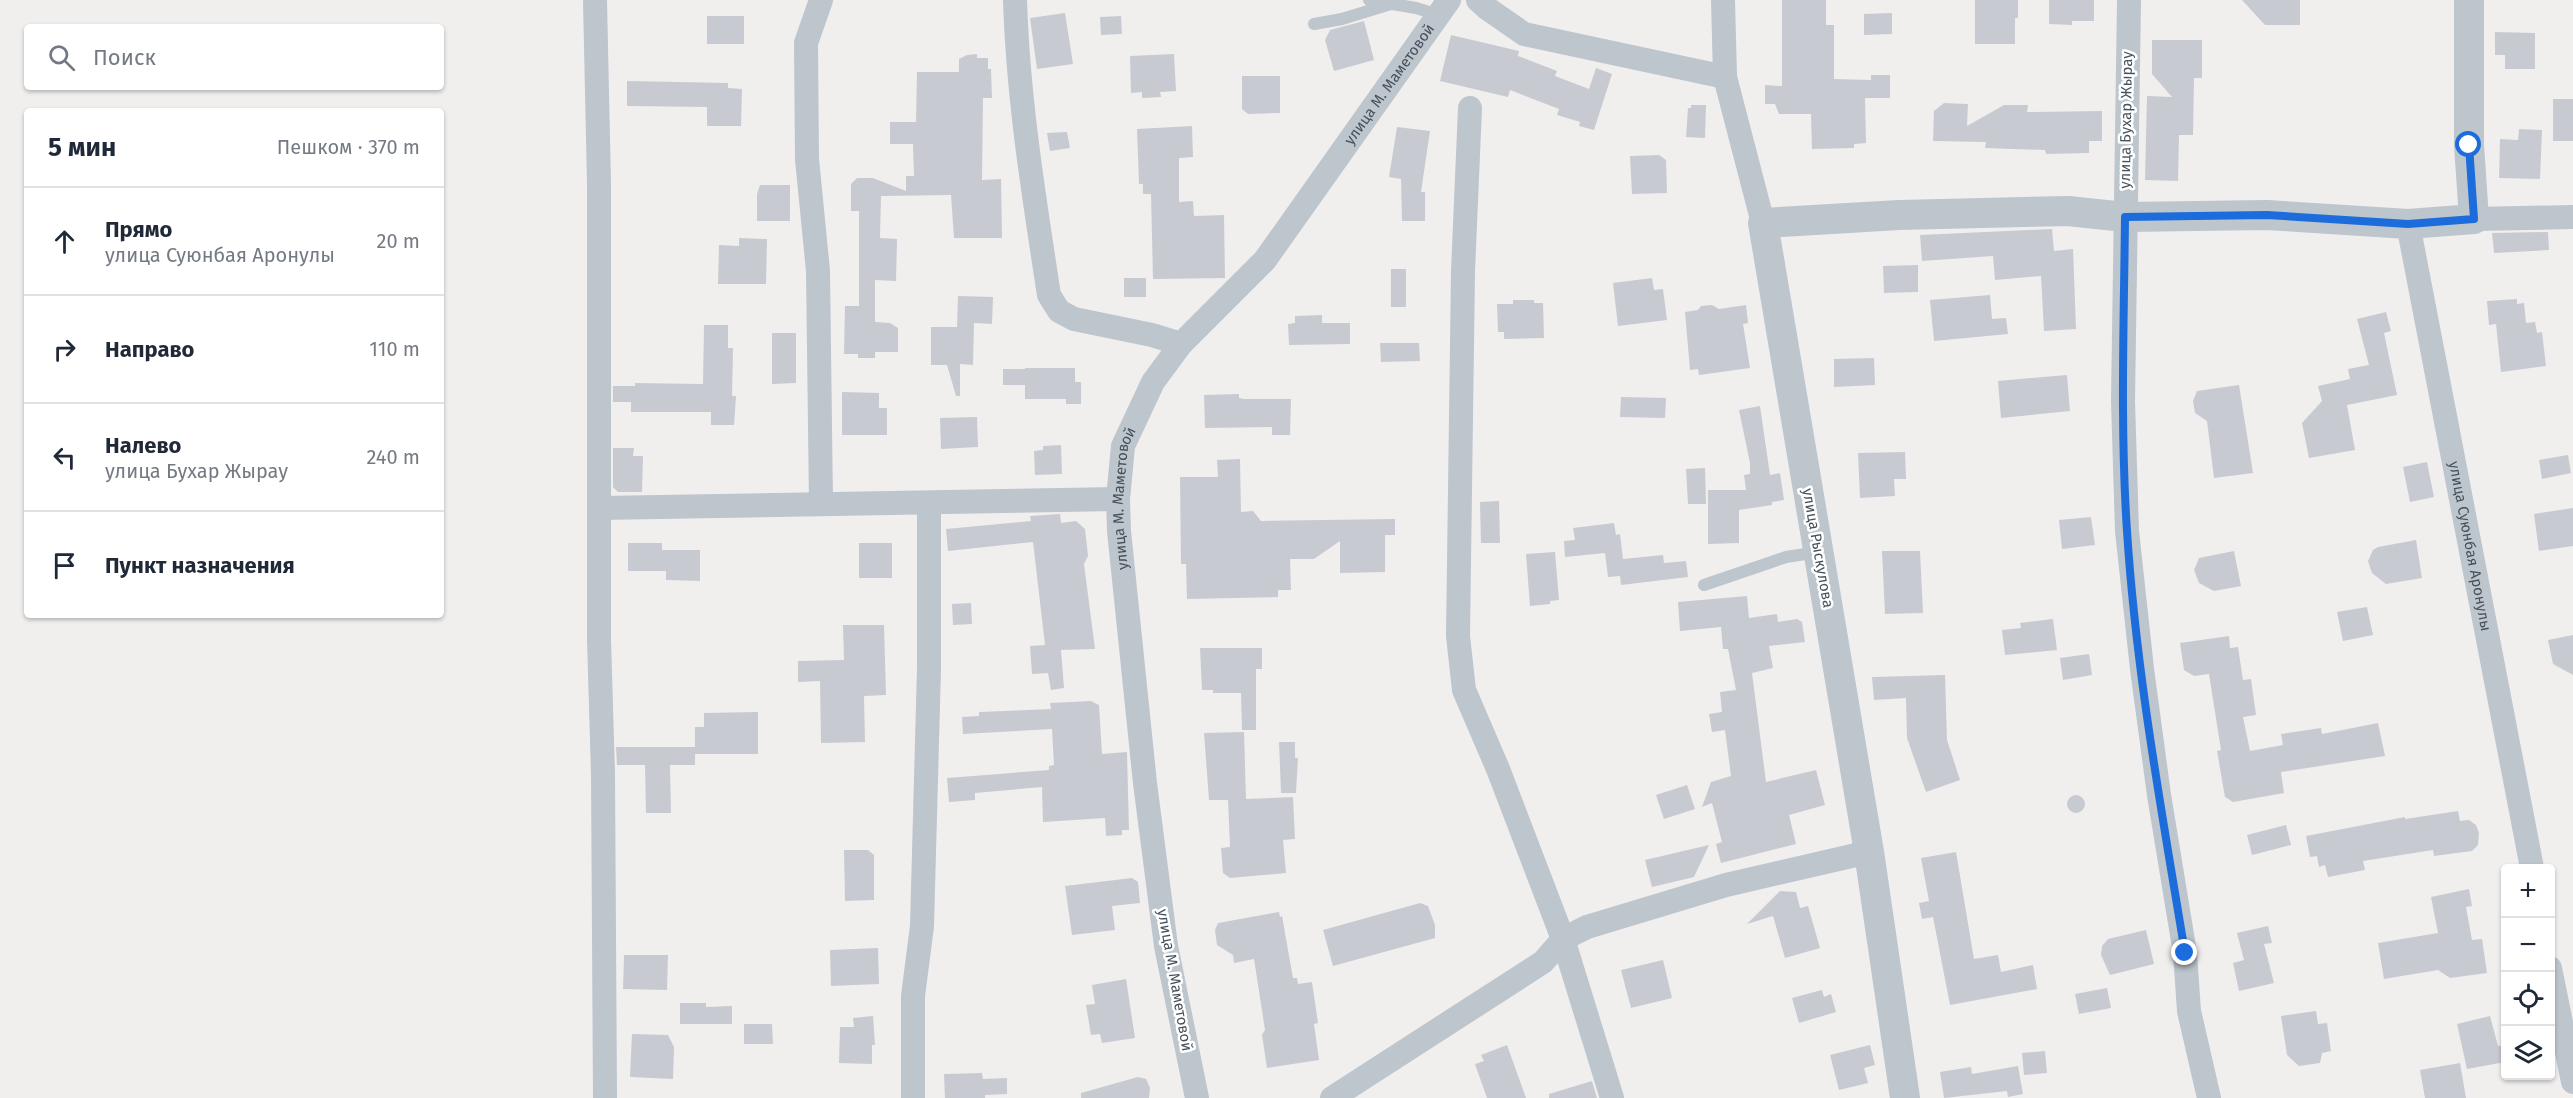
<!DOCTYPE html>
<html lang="ru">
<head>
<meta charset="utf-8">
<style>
	:root { --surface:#fff; --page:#f2f2f3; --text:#1f2937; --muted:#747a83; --line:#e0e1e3 }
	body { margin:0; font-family:"Fira Sans",sans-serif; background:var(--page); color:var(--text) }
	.controls { position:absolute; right:18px; bottom:18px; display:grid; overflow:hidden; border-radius:6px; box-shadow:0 2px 4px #0004 }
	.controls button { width:54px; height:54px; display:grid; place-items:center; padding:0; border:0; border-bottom:2px solid var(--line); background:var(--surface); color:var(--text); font:30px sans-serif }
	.stop { position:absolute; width:18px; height:18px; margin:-14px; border:4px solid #1d6cdc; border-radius:50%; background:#fff }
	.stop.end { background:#1d6cdc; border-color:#fff; box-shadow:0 2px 6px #0008 }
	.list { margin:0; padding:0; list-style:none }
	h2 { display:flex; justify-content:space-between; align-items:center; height:78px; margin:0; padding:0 24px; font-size:26px }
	h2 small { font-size:20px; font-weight:400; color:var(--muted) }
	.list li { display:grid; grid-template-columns:39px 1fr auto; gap:18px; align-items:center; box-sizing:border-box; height:108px; padding:0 24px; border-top:2px solid var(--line) }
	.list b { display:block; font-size:22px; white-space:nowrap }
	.list p { margin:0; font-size:20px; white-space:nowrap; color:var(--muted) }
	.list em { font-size:20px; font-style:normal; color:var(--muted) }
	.icon { flex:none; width:33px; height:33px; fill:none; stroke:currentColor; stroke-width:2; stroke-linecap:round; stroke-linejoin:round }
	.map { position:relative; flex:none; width:2573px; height:1098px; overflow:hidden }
	.search { position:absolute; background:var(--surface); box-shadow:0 2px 4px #0004; left:24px; top:24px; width:420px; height:66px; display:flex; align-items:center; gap:15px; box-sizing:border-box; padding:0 21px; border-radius:6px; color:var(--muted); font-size:22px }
	.panel { position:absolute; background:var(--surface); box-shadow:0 2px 4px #0004; left:24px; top:108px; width:420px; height:510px; border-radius:6px }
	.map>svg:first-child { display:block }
	.building { fill:#c8cad1 }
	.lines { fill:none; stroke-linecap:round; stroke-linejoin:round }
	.service { stroke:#bdc5cd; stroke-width:12 }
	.minor { stroke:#bdc5cd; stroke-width:24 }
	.tertiary { stroke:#bdc5cd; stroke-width:30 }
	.route { stroke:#1d6cdc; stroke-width:8 }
	.labels { text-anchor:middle; stroke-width:5; stroke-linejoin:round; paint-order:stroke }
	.street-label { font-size:15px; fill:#47515b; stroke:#fff }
</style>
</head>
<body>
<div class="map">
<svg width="2573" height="1098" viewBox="0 0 2573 1098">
	<rect width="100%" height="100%" fill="#f1eeee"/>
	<path class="building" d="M1782,0H1826V25H1834V79L1871,80V75H1890V98H1865L1866,143L1854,144V148L1812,149L1811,114H1779L1775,104H1765V85L1782,86Z
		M1975,0H2018V18H2015V44H1975Z
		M2049,0H2094V21H2072V25L2049,24Z
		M2242,0H2300V25H2265Z
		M1065,13L1073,64L1037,69L1030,18Z
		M1892,13V34L1864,35V14Z
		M707,16H744V44H707Z
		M1121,16L1122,34L1101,35L1100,17Z
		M1364,21L1374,60L1334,71L1325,40L1330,30Z
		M2495,32L2535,33V69H2505V55H2495Z
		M1451,35L1519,51L1518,56L1557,71L1555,76L1589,89L1596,68L1612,74L1594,130L1579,126L1580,122L1557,115L1559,109L1510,90L1508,97L1440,81Z
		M2152,40H2202V78H2194L2193,135H2179L2178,181L2145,180L2147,96L2172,97L2152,74Z
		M977,54V58H988V69H991L992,98H983L982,180L1001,179L1002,238H954L951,195L881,196L880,238L897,239L896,281L875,280V322L890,323L898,328V352H875V358H858V354H844L845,306H859V211H851V184L857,178H873L906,191V176H914L913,144H890V122H916L917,72H959V59L967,55Z
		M1174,54L1176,91L1160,92L1161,97L1142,98V92L1131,93L1130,56Z
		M1242,76H1280V113L1248,114L1242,109Z
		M627,81L728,83V88L742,89L741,126H707V107L627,106Z
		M2553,99H2573V141H2553Z
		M1944,103L1968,104L1967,126L2004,105H2028L2027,112L2102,111V141H2089V153L2046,154L2045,150L1985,148L1986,142L1933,141L1934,111Z
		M1691,105H1706L1705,138L1686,137L1688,108H1691Z
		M1192,126L1193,157L1179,158V202L1193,201L1194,216L1224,215L1225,278L1153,279L1151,194H1143V184H1139L1137,129Z
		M1397,127L1430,131L1421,192H1425V221H1402L1401,179L1389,177Z
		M2519,129L2542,130L2540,179L2499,178L2500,139L2518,140Z
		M1067,132L1070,148L1050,151L1047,133Z
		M1659,155L1666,160L1667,193L1632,194L1630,156Z
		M760,185H790V221H757V194Z
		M2052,229L2054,251L2073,249L2076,329L2044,331L2041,276L1995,280L1993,256L1922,261L1920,235Z
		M2548,232L2549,250L2494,253L2492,233Z
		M739,238L767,239L766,284H718L719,245L739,246Z
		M1918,265V292L1884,293L1883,266Z
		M1391,269H1406V307H1391Z
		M1124,278H1146V297H1124Z
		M1652,278L1654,290L1663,289L1667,320L1618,326L1613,283Z
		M1990,295L1992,319L2006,318L2008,334L1934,341L1930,300Z
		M958,296L993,297L992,324L974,323L973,365L960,364V396H956L947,365H931V327H957Z
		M2517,299V304L2524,303L2526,323L2535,322L2537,333L2542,332L2546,366L2501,372L2496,324L2489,325L2487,301Z
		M1513,300H1534V303H1543L1544,338L1504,339V332H1498L1497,304H1513Z
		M1712,305L1719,309L1746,305L1748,323L1743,324L1750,368L1699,375L1698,369L1690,370L1685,312L1698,310L1701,306Z
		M2386,312L2391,331L2384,333L2397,395L2347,405L2355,450L2309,458L2302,423L2322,401L2318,386L2350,379L2348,369L2369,365L2357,319Z
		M1322,315V323H1350V344L1289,345L1288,324L1295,323V316Z
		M704,325H728V348H733L732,396H736L734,425H711V412H631V402H613V386H635V383L703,384Z
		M772,333H796V383L772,384Z
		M1380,343H1419L1420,361L1381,362Z
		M1874,358L1875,385L1834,387V359Z
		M1025,368H1075V382H1081V404H1066V399H1025V385H1003V369H1025Z
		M2067,375L2070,411L2001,418L1998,381Z
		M2239,385L2253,473L2214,478L2207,421L2195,413L2193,401L2197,391Z
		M842,392L879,393V408H887V435H842Z
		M1239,394V398L1244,399H1291L1290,435H1272V427L1205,428L1204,395Z
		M1621,397L1666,398L1665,418L1620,417Z
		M1760,406L1770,475L1780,473L1784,500L1772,502V505L1739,510V543L1708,544V490H1746L1744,475L1750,474V463L1739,410Z
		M977,417L978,447L941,449L940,418Z
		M1061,445L1062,474L1035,475L1034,451L1043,450V446Z
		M613,448H634L633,456H643L642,492H618L613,487Z
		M1905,452L1906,479H1894L1895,496L1860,498L1858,453Z
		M2568,455L2571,473L2542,479L2539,460Z
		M1240,459L1241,512L1253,511L1261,521L1395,519V535H1385V572L1340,573V541L1314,559H1290L1291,590H1278V597L1187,599L1186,564H1181L1180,477H1218L1217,460Z
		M2427,462L2434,497L2410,502L2403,467Z
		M1705,468L1706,504H1688L1686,469Z
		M1499,501L1500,543H1481L1480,502Z
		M2573,508V546L2539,551L2534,514Z
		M1060,514L1061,523L1076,521L1085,529L1088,556L1084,564L1095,649L1061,650L1064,688L1051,690L1048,673L1032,674L1030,646L1045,645L1033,542L948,551L946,529L1031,521L1030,516Z
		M2091,517L2095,545L2062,549L2059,520Z
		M1614,523L1616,535L1620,534L1623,559L1663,555L1664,563L1686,561L1688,577L1621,585L1620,576L1608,577L1605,553L1565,557L1564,541L1575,540L1573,528Z
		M2416,540L2422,578L2386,584L2372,573L2368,561L2373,550L2378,547Z
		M628,543H662V550H700V581L666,580V571H628Z
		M859,543H892V578H859Z
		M1882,551H1920L1923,613L1885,614Z
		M2234,551L2241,586L2214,591L2199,583L2194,570L2199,558Z
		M1555,552L1559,600L1550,601V604L1530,606L1526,554Z
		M1747,596L1749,618L1777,614L1778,622L1797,619L1802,622L1805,642L1769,646L1773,668L1752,673L1766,782L1816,770L1825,805L1789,815L1796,844L1721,863L1716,844L1722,842L1712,803L1702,807L1711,782L1731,776L1725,730L1712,732L1709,714L1722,712L1720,692L1736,690L1728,649H1723L1721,627L1680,631L1678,602Z
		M971,603L972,624L953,625L952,604Z
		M2367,607L2373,635L2343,641L2337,612Z
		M2053,619L2057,650L2005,655L2002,630L2021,628L2020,623Z
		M843,625H884L886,695L864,696L865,742L821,743L820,681L798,682V661L844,660Z
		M2573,635V675L2553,664L2548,640Z
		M2229,636L2230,648L2238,647L2243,680L2251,679L2256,715L2243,717L2250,751L2283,745L2281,734L2321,728L2322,734L2378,723L2385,756L2281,772L2284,793L2233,802L2225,797L2217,751L2221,750L2209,674L2194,676L2184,670L2180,643Z
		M1200,648H1262V669H1256V730H1242L1241,693H1213V690H1202Z
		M2089,654L2092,675L2063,680L2060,658Z
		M1945,675L1947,740L1960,780L1926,792L1907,738L1906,698L1874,700L1872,677Z
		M1091,701L1099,705L1102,754L1127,752L1129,830H1122V835L1106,836L1105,818L1043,822L1042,787L975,793V800L949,802L947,778L1049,770V766L1054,765L1052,729L963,734L962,717L979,716V712L1051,709L1050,703Z
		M758,712V754H695V765H670L671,813H646L645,765H617L616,747H695V727H704V713Z
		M1244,732L1246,799L1293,797L1295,839L1283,840L1286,873L1230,878L1223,873L1221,848L1230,847L1228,800H1209L1204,733Z
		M1279,742H1295V758H1298L1296,793H1281Z
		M1687,785L1695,809L1664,819L1656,795Z
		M2067 804a9 9 0 1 1 18 0a9 9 0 1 1-18 0Z
		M2458,811L2460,821L2469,820L2476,825L2479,833L2478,845L2472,851L2434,856L2433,850L2363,861L2365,870L2328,877L2325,865L2319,867L2317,856L2310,857L2306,836L2405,817V819Z
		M2286,825L2291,845L2252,855L2247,835Z
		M1709,845L1694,877L1652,887L1645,860Z
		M844,850H868L874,855V900L845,901Z
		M1956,852L1974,959L1998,955L2001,972L2033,965L2037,989L1950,1005L1933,917L1922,919L1919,903L1929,901L1921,858Z
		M1132,878L1138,882L1140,903L1112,906L1115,930L1072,935L1065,886Z
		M2469,889L2472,906L2466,907L2472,940L2482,939L2487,973L2450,978L2438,970L2384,979L2378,943L2438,933L2431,897Z
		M1780,891L1796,892L1800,908L1808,906L1820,948L1785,958L1773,916L1747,924Z
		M1420,903L1428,906L1435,925V938L1333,966L1323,930Z
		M1279,912L1280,917L1282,916L1293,978H1297L1298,984L1312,982L1318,1023L1314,1024L1319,1060L1267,1068L1262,1035L1265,1030L1254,959L1234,963L1233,955L1217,945L1215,930L1218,923Z
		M2268,926L2272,943L2264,944L2274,983L2239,991L2233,963L2244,960L2237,933Z
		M2146,930L2154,964L2110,975L2101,955L2102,946L2108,939Z
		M878,948L879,984L831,986L830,950Z
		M624,955H668L667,990L623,989Z
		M1663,960L1672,998L1631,1008L1621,970Z
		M1126,979L1135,1038L1102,1043L1100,1034L1091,1035L1086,1005L1095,1004L1092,985Z
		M2107,988L2111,1008L2079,1014L2075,994Z
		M1822,990L1824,997L1831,994L1836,1012L1799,1023L1792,998Z
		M680,1003H706V1007L732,1006V1024H680Z
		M2316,1011L2318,1024L2327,1023L2331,1051L2322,1053L2320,1063L2299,1066L2287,1055L2281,1016Z
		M873,1016L875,1045H872V1064L839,1063L840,1027H854L853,1018Z
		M2490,1016L2498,1046L2505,1045V1062L2467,1069L2457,1024Z
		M744,1024H772L773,1044H744Z
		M632,1034L668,1035L674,1047L673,1079L630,1077Z
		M1507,1045L1526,1098H1487L1475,1064L1484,1061L1481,1055Z
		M1870,1045L1875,1065L1864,1068L1868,1083L1839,1090L1830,1055Z
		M2045,1051L2047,1073L2024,1075L2022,1053Z
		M2460,1063L2466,1098H2425L2420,1070Z
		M2018,1066L2023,1094L2008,1097L2007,1091L1944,1098L1940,1072L1971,1067L1972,1074Z
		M982,1073L983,1079L1007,1078V1094L985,1095V1098H945L944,1074Z
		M1138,1077L1146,1079L1150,1088L1149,1098H1081V1093Z
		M1592,1081L1597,1098H1549V1094Z"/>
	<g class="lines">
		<path class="service" d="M1369,0L1416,8L1439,15
			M1314,24L1342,19L1394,3
			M1704,585L1786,557L1818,552"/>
		<g class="minor">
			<path d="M595,0L599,184V639L603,774L605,1098"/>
			<path d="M821,0L806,43L807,159L818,271L821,503"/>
			<path d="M1015,0C1018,99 1034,197 1049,295L1059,311L1074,319L1152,335L1181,344"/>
			<path d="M1478,0L1488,9L1524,34L1725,77"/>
			<path d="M1723,0L1725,77L1763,223"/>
			<path d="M2129,0L2123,401L2127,531L2142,669L2159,795L2185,953L2189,1011L2209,1098"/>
			<path d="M1470,108L1463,271L1458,636L1464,690L1498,769L1563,939L1612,1098"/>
			<path d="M2474,219L2573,217"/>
			<path id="s1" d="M2408,224L2532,868"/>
			<path d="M599,508L1118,499"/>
			<path d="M2550,968L2573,1082"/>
			<path d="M913,1098V996L922,926L929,668V503"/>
			<path id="s2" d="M1197,1098L1166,946L1145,783L1119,531L1118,499L1123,446L1153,382L1181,344L1265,260L1449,0"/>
			<path d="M1332,1098L1543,962L1563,939L1587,927L1726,885L1869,852"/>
		</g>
		<path class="tertiary" d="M1905,1098L1869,852L1763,223L1899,215L2068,211L2125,217L2267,215L2408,224L2474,219L2469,145V0"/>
	</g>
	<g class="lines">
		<path class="route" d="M2185,953C2162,813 2136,672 2127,531C2120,426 2124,321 2125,217L2267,215L2408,224L2474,219L2469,145"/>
	</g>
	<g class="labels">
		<g class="street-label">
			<text dy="5" stroke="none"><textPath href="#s2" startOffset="1110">улица М. Маметовой</textPath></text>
			<text transform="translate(2126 120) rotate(-89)" y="5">улица Бухар Жырау</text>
			<text dy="5" stroke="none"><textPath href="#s2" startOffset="606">улица М. Маметовой</textPath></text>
			<text dy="5" stroke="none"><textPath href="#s1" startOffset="328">улица Суюнбая Аронулы</textPath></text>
			<text transform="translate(1818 548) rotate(80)" y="5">улица Рыскулова</text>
			<text transform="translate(1175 980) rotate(80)" y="5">улица М. Маметовой</text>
		</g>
	</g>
</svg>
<div class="controls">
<button>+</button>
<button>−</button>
<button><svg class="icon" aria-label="locate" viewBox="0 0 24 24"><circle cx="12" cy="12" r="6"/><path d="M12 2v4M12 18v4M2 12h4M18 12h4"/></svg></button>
<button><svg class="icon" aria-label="layers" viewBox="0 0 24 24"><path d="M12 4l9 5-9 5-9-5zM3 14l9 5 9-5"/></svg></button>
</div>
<div class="stop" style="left:2469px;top:145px"></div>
<div class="stop end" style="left:2185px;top:953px"></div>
<div class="search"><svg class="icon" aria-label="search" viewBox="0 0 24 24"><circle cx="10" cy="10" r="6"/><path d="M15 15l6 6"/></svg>Поиск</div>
<section class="panel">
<h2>5 мин<small>Пешком · 370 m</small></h2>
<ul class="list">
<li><svg class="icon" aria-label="ahead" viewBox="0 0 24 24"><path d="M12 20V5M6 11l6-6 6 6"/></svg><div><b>Прямо</b><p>улица Суюнбая Аронулы</p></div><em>20 m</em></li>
<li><svg class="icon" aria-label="right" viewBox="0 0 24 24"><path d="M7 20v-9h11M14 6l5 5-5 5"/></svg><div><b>Направо</b></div><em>110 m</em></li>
<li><svg class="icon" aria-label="left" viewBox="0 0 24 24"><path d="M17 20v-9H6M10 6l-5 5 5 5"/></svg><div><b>Налево</b><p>улица Бухар Жырау</p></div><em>240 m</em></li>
<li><svg class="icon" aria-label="arrive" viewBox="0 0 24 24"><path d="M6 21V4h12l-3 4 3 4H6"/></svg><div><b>Пункт назначения</b></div></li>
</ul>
</section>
</div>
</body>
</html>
